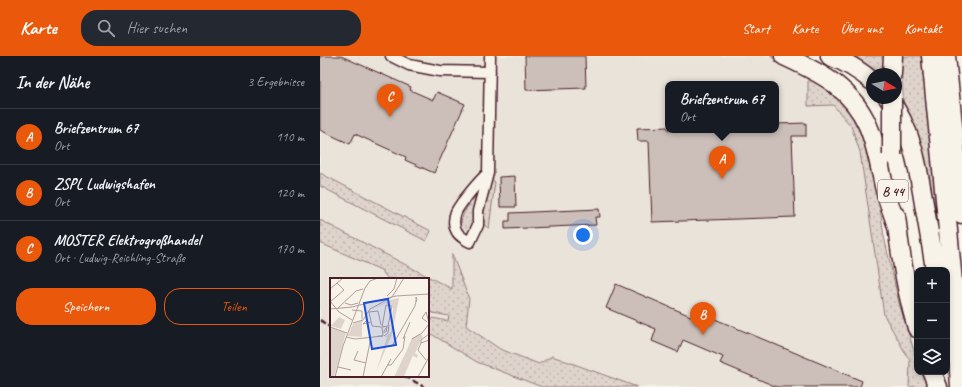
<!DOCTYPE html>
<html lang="de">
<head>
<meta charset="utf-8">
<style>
	:root { --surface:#171b24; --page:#242831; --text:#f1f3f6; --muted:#9ea1a6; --line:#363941; --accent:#ea580c }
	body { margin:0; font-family:Caveat,sans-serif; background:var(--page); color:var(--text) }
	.controls { position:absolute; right:12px; bottom:12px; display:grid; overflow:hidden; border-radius:8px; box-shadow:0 2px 6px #0003 }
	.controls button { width:36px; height:36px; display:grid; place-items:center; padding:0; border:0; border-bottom:1px solid var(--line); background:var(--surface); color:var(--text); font:20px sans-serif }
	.compass { position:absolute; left:546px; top:12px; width:36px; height:36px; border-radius:50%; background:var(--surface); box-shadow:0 2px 6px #0003; rotate:100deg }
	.you { position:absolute; left:263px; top:179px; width:14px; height:14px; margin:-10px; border:3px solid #fff; border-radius:50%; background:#1a73e8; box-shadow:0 0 0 6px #1a73e833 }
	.badge { display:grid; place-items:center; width:26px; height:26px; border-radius:50%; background:var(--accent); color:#fff; font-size:13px; font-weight:700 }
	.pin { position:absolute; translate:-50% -33px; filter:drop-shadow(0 1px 2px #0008) }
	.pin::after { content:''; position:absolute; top:21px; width:14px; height:12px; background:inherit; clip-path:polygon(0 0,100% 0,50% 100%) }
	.popup { position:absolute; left:345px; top:25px; width:114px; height:52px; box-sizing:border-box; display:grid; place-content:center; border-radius:8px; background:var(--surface); filter:drop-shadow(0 1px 3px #0005); font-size:13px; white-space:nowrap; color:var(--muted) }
	.popup b { font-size:15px; color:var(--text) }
	.popup::after { content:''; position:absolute; left:50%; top:100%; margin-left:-8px; border:8px solid transparent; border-top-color:var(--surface) }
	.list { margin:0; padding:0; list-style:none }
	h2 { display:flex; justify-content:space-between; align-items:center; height:52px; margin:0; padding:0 16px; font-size:17px }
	h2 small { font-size:13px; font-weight:400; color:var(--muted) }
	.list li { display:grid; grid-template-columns:26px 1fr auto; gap:12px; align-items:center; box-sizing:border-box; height:56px; padding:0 16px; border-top:1px solid var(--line) }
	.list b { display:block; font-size:15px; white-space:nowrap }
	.list p { margin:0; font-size:13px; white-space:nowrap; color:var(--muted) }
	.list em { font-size:13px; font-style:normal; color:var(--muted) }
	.actions { display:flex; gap:8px; padding:12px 16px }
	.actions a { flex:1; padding:9px 0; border:1px solid var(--accent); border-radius:16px; text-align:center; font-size:14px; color:var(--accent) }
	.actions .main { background:var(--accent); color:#fff }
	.icon { flex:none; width:22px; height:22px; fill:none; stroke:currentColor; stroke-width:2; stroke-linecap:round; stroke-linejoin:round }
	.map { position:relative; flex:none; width:642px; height:331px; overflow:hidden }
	header { display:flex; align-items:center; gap:24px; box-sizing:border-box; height:56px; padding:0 20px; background:var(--accent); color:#fff }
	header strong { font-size:19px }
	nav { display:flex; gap:22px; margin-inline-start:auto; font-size:14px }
	.search { width:280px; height:36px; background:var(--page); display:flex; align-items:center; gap:10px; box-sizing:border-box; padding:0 14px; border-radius:16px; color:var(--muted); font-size:15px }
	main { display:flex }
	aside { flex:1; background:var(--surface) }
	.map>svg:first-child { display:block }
	.built { fill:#eae3da; fill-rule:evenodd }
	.grass { fill:url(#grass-dots); stroke:#947a7c }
	.building { fill:#ccbfb9; stroke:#4a1f2b }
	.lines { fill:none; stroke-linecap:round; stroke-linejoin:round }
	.street-casing { stroke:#4a1f2b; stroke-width:13 }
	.highway-casing { stroke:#4a1f2b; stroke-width:21 }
	.street { stroke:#f7f3e8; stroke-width:10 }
	.highway { stroke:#f7f3e8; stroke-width:18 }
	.rail { stroke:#4a1f2b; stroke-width:2.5; stroke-dasharray:6 3; stroke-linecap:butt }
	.highway-bridge-casing { stroke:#4a1f2b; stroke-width:21; stroke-linecap:butt }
	.highway-bridge { stroke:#f7f3e8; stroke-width:18 }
	.labels { text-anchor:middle; stroke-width:3.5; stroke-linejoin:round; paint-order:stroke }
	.shield { fill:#f7f3e8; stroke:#7e5f64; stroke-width:1 }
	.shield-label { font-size:13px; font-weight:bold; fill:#4a1f2b }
	.inset-road { fill:none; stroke:#b29e9c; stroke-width:1 }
	.view { fill:#1d4ed8; fill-opacity:0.15; stroke:#1d4ed8; stroke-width:2 }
	.inset-edge { fill:none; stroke:#4a1f2b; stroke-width:2 }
</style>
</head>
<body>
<header>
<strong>Karte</strong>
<div class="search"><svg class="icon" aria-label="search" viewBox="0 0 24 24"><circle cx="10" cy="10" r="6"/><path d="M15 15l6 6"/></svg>Hier suchen</div>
<nav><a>Start</a><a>Karte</a><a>Über uns</a><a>Kontakt</a></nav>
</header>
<main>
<aside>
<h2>In der Nähe<small>3 Ergebnisse</small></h2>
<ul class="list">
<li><span class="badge">A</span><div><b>Briefzentrum 67</b><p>Ort</p></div><em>110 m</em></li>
<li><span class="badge">B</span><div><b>ZSPL Ludwigshafen</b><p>Ort</p></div><em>120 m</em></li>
<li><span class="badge">C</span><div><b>MOSTER Elektrogroßhandel</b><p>Ort · Ludwig-Reichling-Straße</p></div><em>170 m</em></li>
</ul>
<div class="actions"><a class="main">Speichern</a><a>Teilen</a></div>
</aside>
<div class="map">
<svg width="642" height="331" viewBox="0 0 642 331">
	<defs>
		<pattern id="grass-dots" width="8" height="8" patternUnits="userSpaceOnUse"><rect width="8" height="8" fill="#ded4cc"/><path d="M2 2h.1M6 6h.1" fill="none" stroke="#c0b6af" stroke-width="1.8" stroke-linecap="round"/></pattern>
	</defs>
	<rect width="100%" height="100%" fill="#f7f3e8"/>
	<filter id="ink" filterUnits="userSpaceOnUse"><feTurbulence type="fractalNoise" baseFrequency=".025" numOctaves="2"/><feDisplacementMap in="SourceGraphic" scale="8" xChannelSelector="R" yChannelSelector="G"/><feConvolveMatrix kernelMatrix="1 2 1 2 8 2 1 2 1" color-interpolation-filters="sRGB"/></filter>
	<g filter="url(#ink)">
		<path class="built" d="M0,0H450L488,23L531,70L540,96L564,259L590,305L589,331H317L232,300L219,308L180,293L146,270L149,243L132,200L133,233L0,164V130L106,185L111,175L0,117ZM348,28H456V74H348Z
			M0,187L61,214L68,223H11V320H108V276L157,306L222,331H0Z
			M108,254L113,257L129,259L128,265L113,262L108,270Z"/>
		<path class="grass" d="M450,0H455L489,18L513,34L538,62L552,98L564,180L579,247L597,304V316H603L610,331H589L590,305L564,259L540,96L531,70L513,49L488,50V23Z
			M518,0H566L565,18H552Z
			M580,0H604L626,214L584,50Z
			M0,117L111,175L106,185L0,130Z
			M172,123L175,126L169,172C166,171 162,167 161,163C160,153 169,133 172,123Z
			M161,135L155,165L150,176L145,177L140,174C140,158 150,146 161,135Z
			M0,164L132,233V198L149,243L146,270L180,293L219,308L232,300L317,331H222L157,306L108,276V270L112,262L128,265L129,260L113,257L108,254V223H68L61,214L0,187Z"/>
		<path class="building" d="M0,0H21L91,31L90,34L113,44L117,36L145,48L114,117L85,104L86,101L35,78L30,88L0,74Z
			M205,0H265L266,32L206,34Z
			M486,67V80H472L475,161L332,166L329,85H318L317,72L348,71V74H456V68Z
			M195,120L196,151H180L179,121Z
			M279,153L280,161H275L276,169L185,173V165H190V157Z
			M296,228L373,261L376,255L542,325L540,331H457L400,307L403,301L363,284L358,296L332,285L336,273L286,252Z"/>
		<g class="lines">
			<defs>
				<path id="street" d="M71,0L89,9L120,15L170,16
					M168,117C161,123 140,147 136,156C134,161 133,169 136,174C138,180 145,183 150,186L158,169V155L168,117L170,0"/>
				<path id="highway" d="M464,0C481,8 499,16 515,28C551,56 555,88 564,130C567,144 573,157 577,171
					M510,0C526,6 539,14 552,25
					M611,0L634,236L640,331
					M626,0L642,158
					M572,18L573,0
					M568,42C592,72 598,111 604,148C608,170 612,192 615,214
					M576,160C580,198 586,235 597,272
					M612,316L618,331"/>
			</defs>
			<use href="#street" class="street-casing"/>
			<use href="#highway" class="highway-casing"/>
			<use href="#street" class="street"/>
			<use href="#highway" class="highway"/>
			<path class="rail" d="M0,264L11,272
				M85,320L104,331"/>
			<defs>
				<path id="highway-bridge" d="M572,42V99"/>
			</defs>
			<use href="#highway-bridge" class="highway-bridge-casing"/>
			<use href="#highway-bridge" class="highway-bridge"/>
		</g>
	</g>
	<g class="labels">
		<rect class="shield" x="558" y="124" width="30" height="22" rx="3"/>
		<g class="shield-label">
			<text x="573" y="140">B 44</text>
		</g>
	</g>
	<g transform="translate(10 222)">
		<rect width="99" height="99" fill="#f7f3e8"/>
		<path d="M69,20L62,56L46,94L57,59H55L61,54L63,28L56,25L40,32L39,35L37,36L35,41L32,44V59L18,58L23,46L34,42L40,32L59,22ZM0,49L16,55L4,99H0Z" fill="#ded4cc"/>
		<path d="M76,74L83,77L75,96L74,99H64Z" fill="#ded4cc"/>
		<path d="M9,39L15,42L11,51L1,48ZM90,56L93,58L85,75L88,77L87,80L76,74L82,60Z" fill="#ded4cc"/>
		<path class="inset-road" d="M0,11L13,0M57,18L64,11L67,0M0,23L9,34L22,42M0,24L14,12L7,5M15,25L21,27L28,25M8,30L26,13L33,11M0,31L22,29L66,18L99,16M22,32L32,33V41M36,43L33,46L41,44M97,44L92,40L96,34L99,45M23,45L33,42L40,31L62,19L74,0M51,47L48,33L39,34L42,48L51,49M0,49L17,55M52,49L56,27L62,28L58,48L52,49L53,58M53,54H56L57,49L54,53M54,58L58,55L59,47M16,59L25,61L53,58H48M73,61L80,44M82,61L92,55L99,46M91,65V62L99,56M62,68L85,28V27L87,21L86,19V24M28,73L24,82L36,85M96,82L88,72L91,65L99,62M57,87H61L73,71L75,58M8,89L21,92M5,99L13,68L35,10L40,3L48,0M33,99L41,59M51,99L61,81M88,99L99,79"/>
		<path class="view" d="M58,21L66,67L42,71L34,25Z"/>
		<rect width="99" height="99" class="inset-edge"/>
	</g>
</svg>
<div class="controls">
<button>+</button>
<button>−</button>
<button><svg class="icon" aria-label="layers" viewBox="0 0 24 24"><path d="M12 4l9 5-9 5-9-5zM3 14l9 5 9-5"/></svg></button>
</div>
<svg class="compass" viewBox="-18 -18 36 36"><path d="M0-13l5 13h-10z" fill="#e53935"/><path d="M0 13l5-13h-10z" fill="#9ea1a6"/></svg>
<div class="you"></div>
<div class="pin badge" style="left:402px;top:123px">A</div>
<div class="popup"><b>Briefzentrum 67</b>Ort</div>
<div class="pin badge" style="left:383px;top:279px">B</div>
<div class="pin badge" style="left:70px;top:61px">C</div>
</div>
</main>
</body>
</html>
